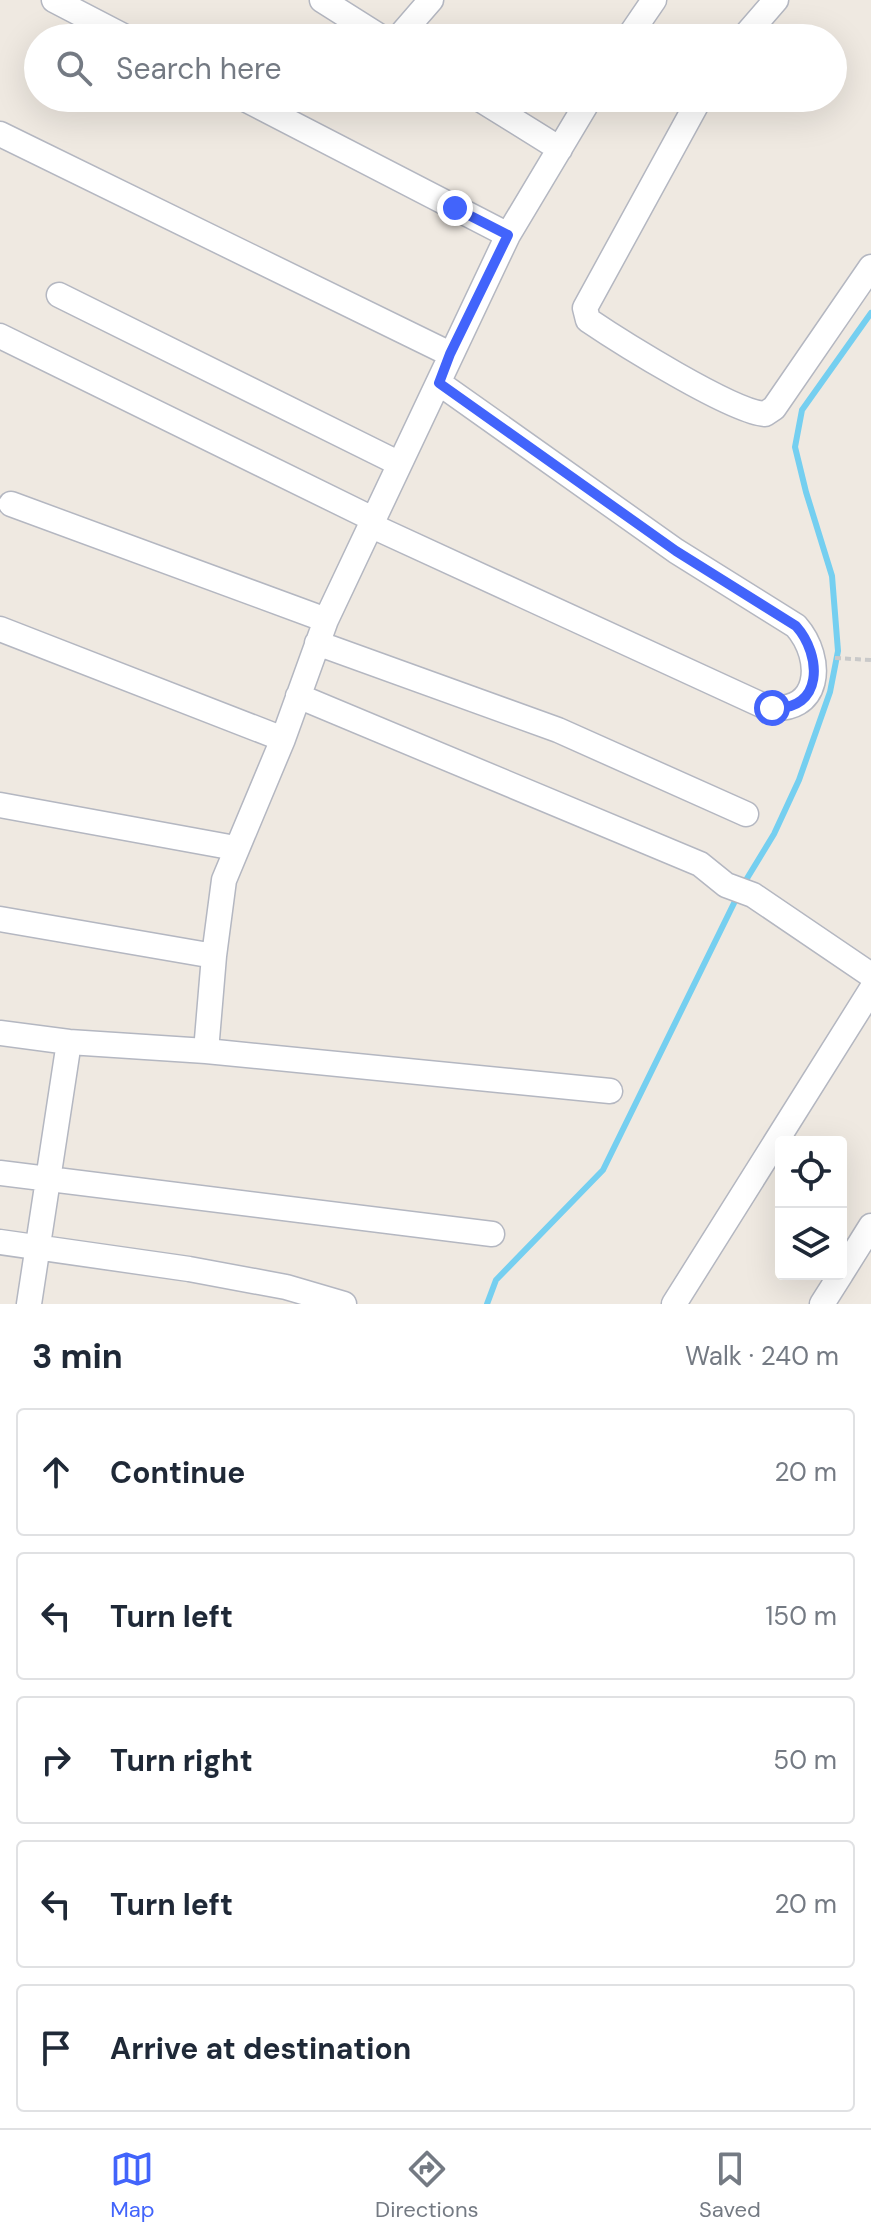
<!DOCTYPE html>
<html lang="en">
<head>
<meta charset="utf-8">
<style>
	:root { --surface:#fff; --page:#f2f2f3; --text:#1f2937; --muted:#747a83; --line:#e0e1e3; --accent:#4264fb }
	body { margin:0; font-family:"DM Sans",sans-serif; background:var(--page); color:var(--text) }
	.controls { position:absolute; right:24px; bottom:24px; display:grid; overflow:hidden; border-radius:8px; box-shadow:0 8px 32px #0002 }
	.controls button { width:72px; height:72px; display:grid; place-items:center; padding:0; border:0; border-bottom:2px solid var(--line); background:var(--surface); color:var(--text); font:40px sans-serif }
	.stop { position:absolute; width:24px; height:24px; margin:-18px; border:6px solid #4264fb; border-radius:50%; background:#fff }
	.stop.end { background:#4264fb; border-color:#fff; box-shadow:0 2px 8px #0008 }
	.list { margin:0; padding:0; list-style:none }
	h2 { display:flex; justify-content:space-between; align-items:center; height:104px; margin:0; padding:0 32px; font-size:34px }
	h2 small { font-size:26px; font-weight:400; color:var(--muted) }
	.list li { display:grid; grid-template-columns:52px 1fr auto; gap:24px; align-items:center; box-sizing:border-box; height:128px; margin:0 16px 16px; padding:0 16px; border:2px solid var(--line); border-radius:8px }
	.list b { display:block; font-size:30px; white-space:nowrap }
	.list em { font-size:26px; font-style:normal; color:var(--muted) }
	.icon { flex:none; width:44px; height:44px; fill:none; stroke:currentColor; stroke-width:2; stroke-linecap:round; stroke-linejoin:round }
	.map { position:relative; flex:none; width:871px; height:1304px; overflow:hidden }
	.search { position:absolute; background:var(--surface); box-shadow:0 8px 32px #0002; left:24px; right:24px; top:24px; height:88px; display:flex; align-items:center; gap:20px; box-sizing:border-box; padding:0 28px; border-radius:44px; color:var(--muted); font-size:30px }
	.sheet { height:824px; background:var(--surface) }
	nav { display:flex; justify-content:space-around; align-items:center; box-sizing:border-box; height:112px; border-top:2px solid var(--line); background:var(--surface); font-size:22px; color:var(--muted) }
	nav a { display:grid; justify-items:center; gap:4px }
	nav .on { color:var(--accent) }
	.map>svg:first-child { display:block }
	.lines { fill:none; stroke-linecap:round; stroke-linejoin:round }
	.stream { stroke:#75cff0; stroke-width:6 }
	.minor-casing { stroke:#b4b7c1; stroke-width:27 }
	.path { stroke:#c9c9c9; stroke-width:4; stroke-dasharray:6 4; stroke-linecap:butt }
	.minor { stroke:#fff; stroke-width:24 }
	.route { stroke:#4264fb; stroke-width:10 }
</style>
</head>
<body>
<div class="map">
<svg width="871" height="1304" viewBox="0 0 871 1304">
	<rect width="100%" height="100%" fill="#efe9e1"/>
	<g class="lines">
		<path class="stream" d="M743,885L774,834L799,780L830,692L838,651L832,576L806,492L795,447L802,410L871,313
			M487,1304L496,1280L603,1170L738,895"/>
		<defs>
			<path id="minor" d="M54,0L127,38
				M322,0L382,38
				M398,38L431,0
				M628,38L654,0
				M743,38L776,0
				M243,98L508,235
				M478,98L560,149
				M590,98L508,235L326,620L283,739L224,880L214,956L206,1051L610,1091
				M700,98L585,308L588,320C619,341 732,412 765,414L774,408L871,267
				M0,134L450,354
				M59,295L398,463
				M0,336L373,519
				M11,504L326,620
				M370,525L766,707C821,716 825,659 796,626L676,551L439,383
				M0,629L283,739
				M317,643L558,730L746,814
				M298,696L700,864L726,885L753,895L871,975
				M0,805L235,848
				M0,919L214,956
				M0,1033L69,1042L206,1051
				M0,1173L492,1234
				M0,1242L189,1269L286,1287L344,1304
				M841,1274L871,1226
				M29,1304L69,1042
				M674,1304L871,990
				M822,1304L841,1274"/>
		</defs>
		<use href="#minor" class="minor-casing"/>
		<path class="path" d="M835,658L871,660"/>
		<use href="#minor" class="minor"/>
	</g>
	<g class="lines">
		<path class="route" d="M455,208L508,235L450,354L439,383L676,551L796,626C822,655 824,711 772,708"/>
	</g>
</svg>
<div class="controls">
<button><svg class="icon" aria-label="locate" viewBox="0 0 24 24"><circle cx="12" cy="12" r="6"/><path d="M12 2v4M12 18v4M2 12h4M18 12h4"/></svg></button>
<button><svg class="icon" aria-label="layers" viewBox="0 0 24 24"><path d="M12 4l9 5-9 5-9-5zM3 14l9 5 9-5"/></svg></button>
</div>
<div class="stop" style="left:772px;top:708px"></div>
<div class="stop end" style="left:455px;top:208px"></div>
<div class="search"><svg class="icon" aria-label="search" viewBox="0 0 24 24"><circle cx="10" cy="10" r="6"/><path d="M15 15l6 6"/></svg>Search here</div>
</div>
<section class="sheet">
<h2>3 min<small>Walk · 240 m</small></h2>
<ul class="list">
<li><svg class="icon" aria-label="ahead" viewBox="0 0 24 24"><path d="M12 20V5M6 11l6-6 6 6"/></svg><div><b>Continue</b></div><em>20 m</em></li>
<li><svg class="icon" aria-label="left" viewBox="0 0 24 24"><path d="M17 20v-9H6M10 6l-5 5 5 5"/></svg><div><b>Turn left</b></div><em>150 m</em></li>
<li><svg class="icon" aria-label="right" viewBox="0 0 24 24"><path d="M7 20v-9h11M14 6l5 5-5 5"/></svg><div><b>Turn right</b></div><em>50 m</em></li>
<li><svg class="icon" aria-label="left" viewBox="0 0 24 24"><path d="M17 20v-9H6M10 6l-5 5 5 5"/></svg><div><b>Turn left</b></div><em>20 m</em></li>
<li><svg class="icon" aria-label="arrive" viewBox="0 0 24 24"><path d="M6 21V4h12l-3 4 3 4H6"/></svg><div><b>Arrive at destination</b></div></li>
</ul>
</section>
<nav>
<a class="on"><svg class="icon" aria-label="map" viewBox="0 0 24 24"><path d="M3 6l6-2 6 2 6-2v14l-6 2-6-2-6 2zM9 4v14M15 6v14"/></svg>Map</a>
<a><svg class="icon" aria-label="directions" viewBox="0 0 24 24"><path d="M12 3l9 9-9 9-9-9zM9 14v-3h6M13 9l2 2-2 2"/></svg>Directions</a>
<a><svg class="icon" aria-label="saved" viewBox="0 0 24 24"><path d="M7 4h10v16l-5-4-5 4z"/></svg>Saved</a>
</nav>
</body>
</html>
